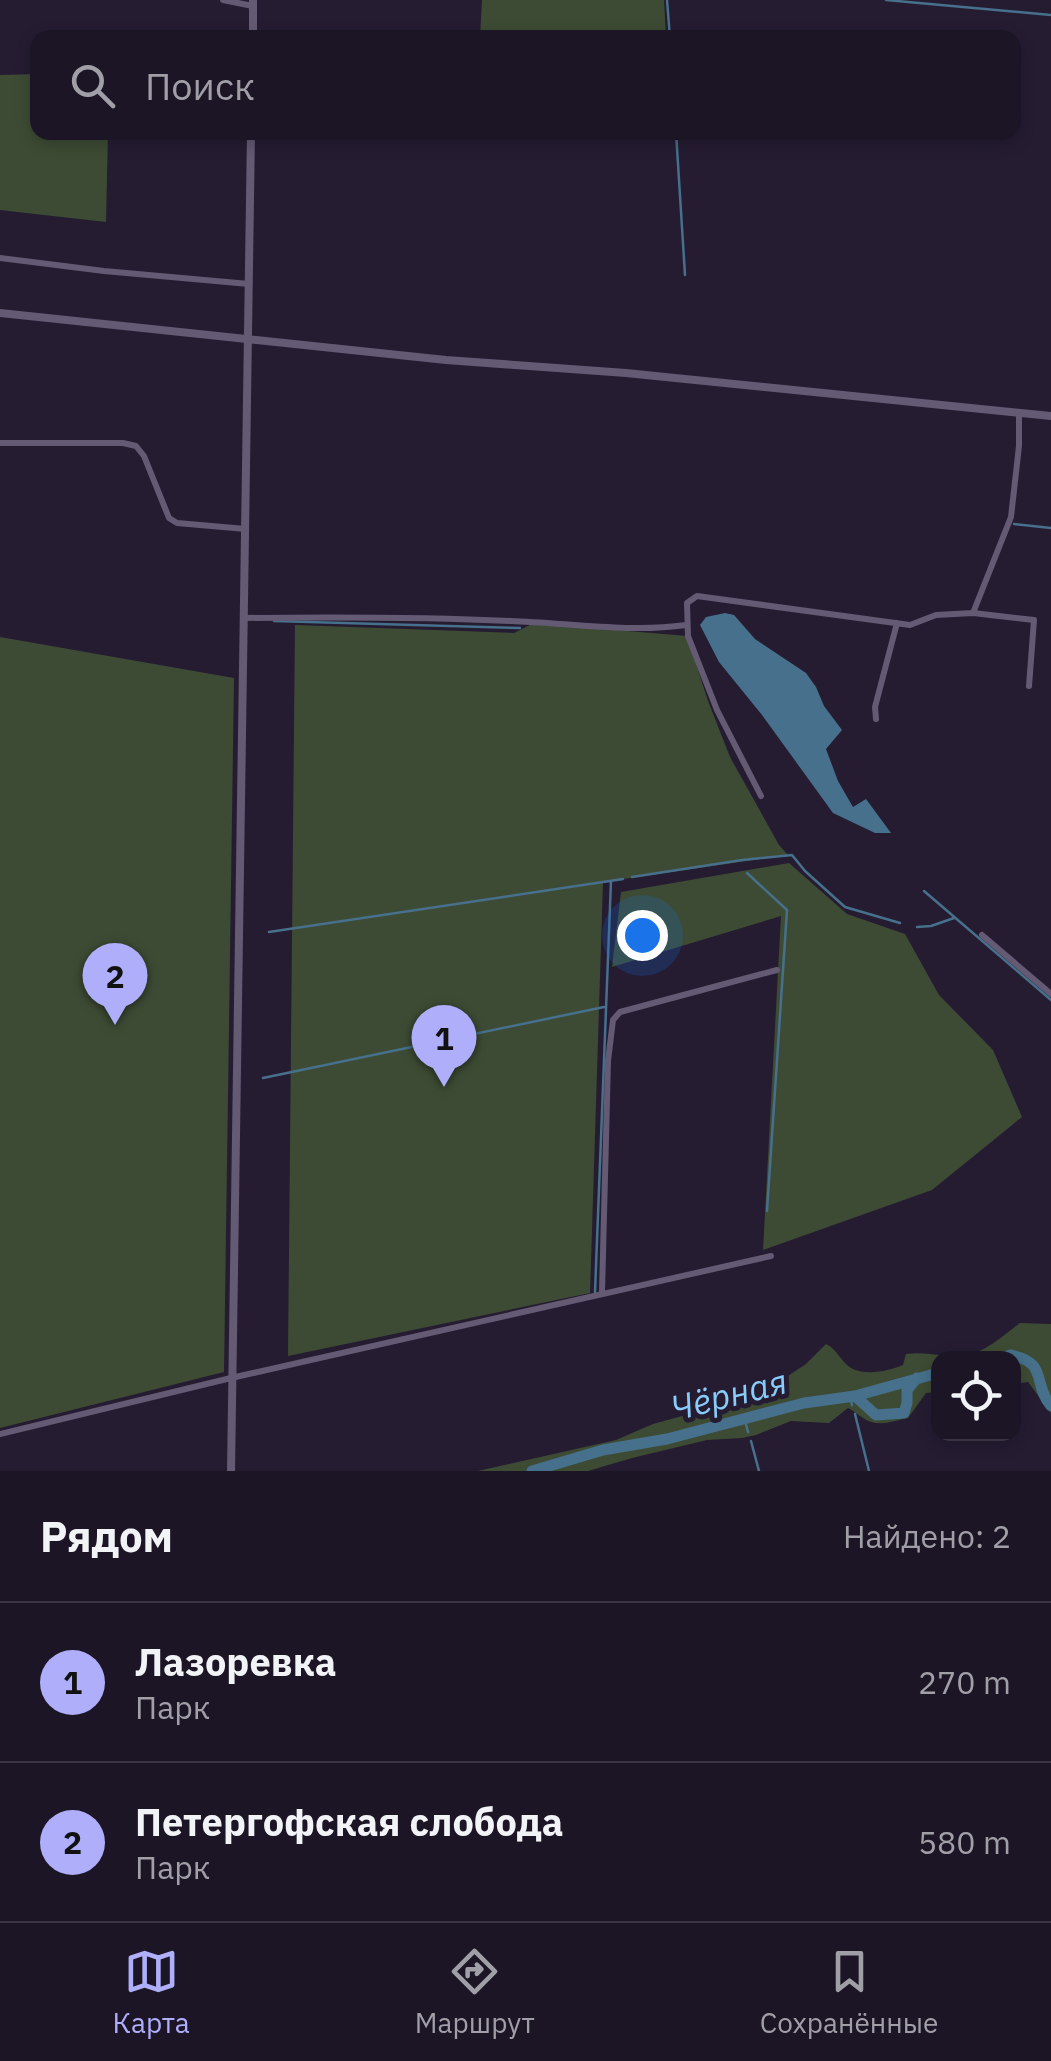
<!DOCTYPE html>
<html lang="ru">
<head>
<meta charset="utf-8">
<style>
	:root { --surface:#1c1526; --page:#292232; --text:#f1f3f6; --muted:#a09fa7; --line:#3a3443; --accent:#aeaefb }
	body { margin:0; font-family:"IBM Plex Sans",sans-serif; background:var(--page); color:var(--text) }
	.controls { position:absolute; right:30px; bottom:30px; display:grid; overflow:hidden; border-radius:20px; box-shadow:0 5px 15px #0003 }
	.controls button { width:90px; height:90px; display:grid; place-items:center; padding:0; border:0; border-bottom:2px solid var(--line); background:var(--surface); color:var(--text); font:50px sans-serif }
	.you { position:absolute; left:642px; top:935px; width:35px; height:35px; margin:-25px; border:8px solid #fff; border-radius:50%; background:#1a73e8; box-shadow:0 0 0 15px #1a73e833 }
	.badge { display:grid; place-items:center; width:65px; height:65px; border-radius:50%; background:var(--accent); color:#111; font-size:32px; font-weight:700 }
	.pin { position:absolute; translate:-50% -82px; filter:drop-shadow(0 2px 5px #0008) }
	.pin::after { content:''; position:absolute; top:52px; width:35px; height:30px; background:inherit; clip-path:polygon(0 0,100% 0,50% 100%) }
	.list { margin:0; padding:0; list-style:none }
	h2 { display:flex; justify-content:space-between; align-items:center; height:130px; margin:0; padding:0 40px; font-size:42px }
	h2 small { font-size:32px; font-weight:400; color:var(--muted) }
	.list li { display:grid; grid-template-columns:65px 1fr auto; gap:30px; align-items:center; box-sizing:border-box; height:160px; padding:0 40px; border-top:2px solid var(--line) }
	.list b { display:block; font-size:38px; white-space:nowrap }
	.list p { margin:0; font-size:32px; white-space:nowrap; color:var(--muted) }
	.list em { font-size:32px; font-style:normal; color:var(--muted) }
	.icon { flex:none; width:55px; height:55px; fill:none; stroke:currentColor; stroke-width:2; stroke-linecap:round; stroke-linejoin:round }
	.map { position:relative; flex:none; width:1051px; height:1471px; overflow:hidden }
	.search { position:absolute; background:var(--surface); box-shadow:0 5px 15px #0003; left:30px; right:30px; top:30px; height:110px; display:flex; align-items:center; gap:25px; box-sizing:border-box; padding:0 35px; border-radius:20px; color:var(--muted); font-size:38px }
	.sheet { height:450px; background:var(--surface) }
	nav { display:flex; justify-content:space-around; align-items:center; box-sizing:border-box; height:140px; border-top:2px solid var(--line); background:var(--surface); font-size:28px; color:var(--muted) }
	nav a { display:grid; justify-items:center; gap:5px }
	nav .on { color:var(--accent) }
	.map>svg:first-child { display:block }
	.green { fill:#3d4b34 }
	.water { fill:#46708b }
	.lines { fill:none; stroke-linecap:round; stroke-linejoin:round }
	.stream { stroke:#46708b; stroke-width:2.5 }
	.river { stroke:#46708b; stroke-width:11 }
	.minor { stroke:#645a74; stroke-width:6 }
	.tertiary { stroke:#645a74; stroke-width:8 }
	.labels { text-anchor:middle; stroke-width:10; stroke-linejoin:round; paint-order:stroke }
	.water-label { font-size:35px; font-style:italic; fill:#88ccf9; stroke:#251c32 }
</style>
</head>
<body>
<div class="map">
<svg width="1051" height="1471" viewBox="0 0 1051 1471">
	<rect width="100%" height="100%" fill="#251c32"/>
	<path class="green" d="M482,0H664L666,37H480Z
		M37,74L38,132L108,133L106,222L0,210V75Z
		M534,623L687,636L708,701L730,757L779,845L788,855L603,882L590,1293L288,1356L295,625L514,633Z
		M0,637L234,678L224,1372L0,1428Z
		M789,863L847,914L905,934L939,995L993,1050L1022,1117L932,1190L763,1250L781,916L612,967L621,892Z
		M1020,1323L1051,1324V1413L1028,1382L1014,1384V1358H938V1392L926,1393L908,1418C893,1421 877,1428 863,1418C858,1415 853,1410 848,1408L829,1423L791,1421L756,1435L742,1438L707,1440L632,1458L588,1471H478L616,1440L653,1424L759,1395L806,1364L826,1344C837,1349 841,1362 851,1368C866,1376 888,1371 903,1365L906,1354C927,1351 944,1358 963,1356C985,1353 1004,1335 1020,1323Z"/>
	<path class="water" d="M725,613L734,615L755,639L806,673L816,687L824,706L842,730L826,749L838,781L853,807L866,799L891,833H875L833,813L762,715L719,662L700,625L706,617Z"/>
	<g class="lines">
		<path class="stream" d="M667,0L670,38
			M886,0L1051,15
			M676,132L685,275
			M1014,524L1051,528
			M274,621L520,628
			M747,873L787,910L767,1211
			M632,877L742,860L792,855L805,871L845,907L900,923
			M924,891L1051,1000
			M917,927L931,926L954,918
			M269,932L623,879
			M263,1078L604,1007
			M595,1292L611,881
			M850,1397L852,1405
			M855,1414L869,1471
			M744,1417L748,1432
			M751,1441L759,1471"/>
		<path class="river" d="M1005,1358L1010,1355C1049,1362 1032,1384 1051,1406
			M855,1396L876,1415L904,1413L907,1403V1390L917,1378
			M532,1471L603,1450L667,1439L804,1403L855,1396L938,1373"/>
		<path class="minor" d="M223,0L253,6
			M0,258L104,271L249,284
			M0,443H123L136,446L144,456L169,518L177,523L246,529
			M973,613L1034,620L1029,686
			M244,618C333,617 422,617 511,621C569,623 629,633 686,625
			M876,719L875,707L897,623
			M761,796L717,710L688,636L687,603L697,596L910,625L936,615L973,613L1011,517L1019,446V413
			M982,935L1051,994
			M602,1292L608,1061L613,1020L620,1012L777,970
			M0,1434L231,1378L771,1256"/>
		<path class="tertiary" d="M253,38V0
			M0,313L446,360L626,373L1051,416
			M231,1471L251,132"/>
	</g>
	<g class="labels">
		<g class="water-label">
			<text transform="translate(729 1395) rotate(-14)" y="12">Чёрная</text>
		</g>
	</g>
</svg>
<div class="controls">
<button><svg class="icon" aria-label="locate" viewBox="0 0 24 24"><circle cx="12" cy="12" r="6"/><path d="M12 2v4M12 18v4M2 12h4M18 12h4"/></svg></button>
</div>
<div class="you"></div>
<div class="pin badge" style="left:444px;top:1087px">1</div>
<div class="pin badge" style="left:115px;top:1025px">2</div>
<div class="search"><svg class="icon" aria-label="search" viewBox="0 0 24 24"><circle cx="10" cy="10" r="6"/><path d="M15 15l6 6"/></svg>Поиск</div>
</div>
<section class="sheet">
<h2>Рядом<small>Найдено: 2</small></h2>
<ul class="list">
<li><span class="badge">1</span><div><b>Лазоревка</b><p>Парк</p></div><em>270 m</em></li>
<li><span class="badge">2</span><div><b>Петергофская слобода</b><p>Парк</p></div><em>580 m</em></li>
</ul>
</section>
<nav>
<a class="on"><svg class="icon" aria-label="map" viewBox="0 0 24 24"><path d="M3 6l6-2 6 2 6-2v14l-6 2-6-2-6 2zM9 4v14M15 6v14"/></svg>Карта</a>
<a><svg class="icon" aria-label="directions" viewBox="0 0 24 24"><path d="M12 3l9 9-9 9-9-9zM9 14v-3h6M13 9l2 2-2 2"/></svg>Маршрут</a>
<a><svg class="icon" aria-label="saved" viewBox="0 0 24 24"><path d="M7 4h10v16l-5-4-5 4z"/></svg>Сохранённые</a>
</nav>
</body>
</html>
